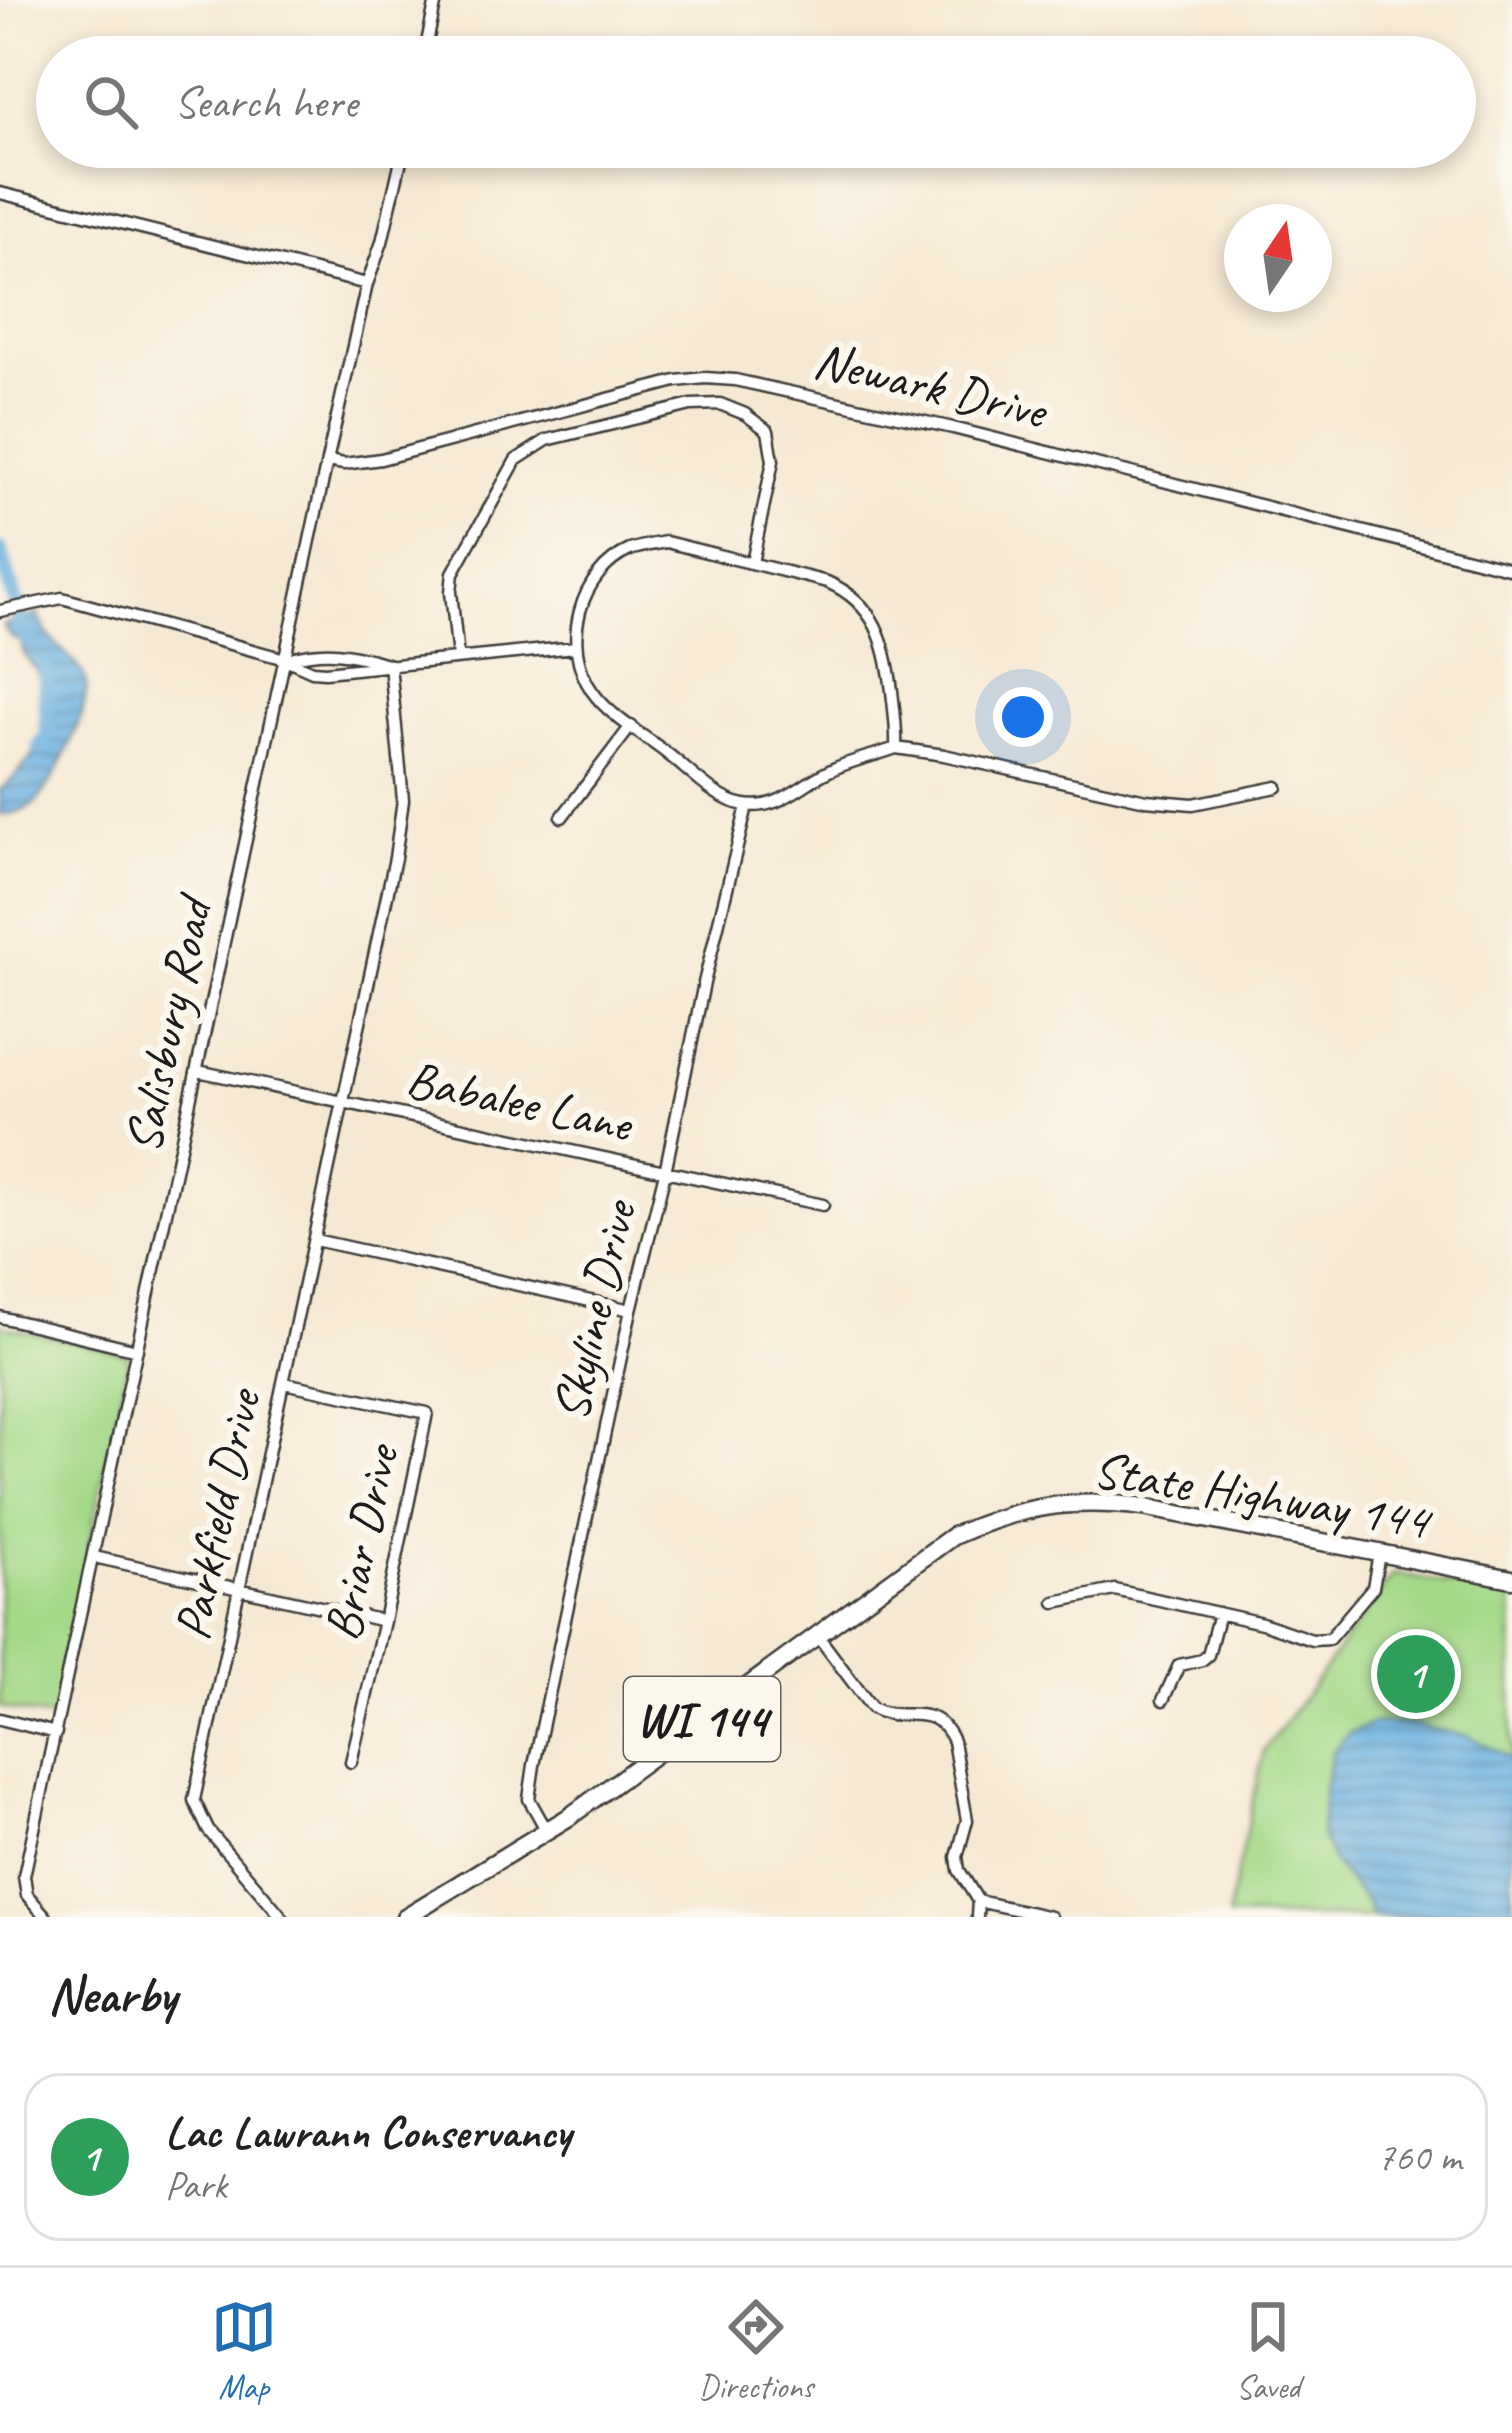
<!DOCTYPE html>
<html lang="en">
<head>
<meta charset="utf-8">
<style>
	:root { --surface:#fff; --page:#f6f6f6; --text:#222; --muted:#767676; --line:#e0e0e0; --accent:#1f6fb2 }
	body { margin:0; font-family:Caveat,sans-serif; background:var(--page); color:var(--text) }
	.compass { position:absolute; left:1224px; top:204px; width:108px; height:108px; border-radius:50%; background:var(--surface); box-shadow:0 6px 18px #0003; rotate:13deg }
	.you { position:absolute; left:1023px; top:717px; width:42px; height:42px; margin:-30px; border:9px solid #fff; border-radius:50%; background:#1a73e8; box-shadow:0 0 0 18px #1a73e833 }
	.badge { display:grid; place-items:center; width:78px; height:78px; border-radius:50%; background:var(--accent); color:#fff; font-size:39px; font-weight:700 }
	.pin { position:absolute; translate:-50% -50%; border:6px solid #fff; box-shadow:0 3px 12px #0006 }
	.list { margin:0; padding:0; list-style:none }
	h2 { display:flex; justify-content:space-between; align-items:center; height:156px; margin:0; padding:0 48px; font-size:51px }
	h2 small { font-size:39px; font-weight:400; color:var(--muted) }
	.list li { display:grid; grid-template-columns:78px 1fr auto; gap:36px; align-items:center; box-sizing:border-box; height:168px; margin:0 24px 24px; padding:0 24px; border:3px solid var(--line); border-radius:36px }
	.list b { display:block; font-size:45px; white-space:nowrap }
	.list p { margin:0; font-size:39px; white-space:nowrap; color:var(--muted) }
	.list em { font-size:39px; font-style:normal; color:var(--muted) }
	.icon { flex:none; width:66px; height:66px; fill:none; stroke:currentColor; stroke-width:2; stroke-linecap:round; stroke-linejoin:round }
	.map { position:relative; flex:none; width:1512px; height:1917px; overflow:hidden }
	.search { position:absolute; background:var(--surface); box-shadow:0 6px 18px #0003; left:36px; right:36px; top:36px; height:132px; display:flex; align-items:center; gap:30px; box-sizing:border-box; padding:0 42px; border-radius:66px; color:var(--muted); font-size:45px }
	.sheet { height:348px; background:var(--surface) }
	nav { display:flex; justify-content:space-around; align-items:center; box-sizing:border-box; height:168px; border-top:3px solid var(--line); background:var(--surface); font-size:33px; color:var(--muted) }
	nav a { display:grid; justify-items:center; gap:6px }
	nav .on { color:var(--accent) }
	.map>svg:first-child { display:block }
	.green { fill:#a5d989; stroke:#607a52; stroke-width:3 }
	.water { fill:url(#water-rules); stroke:#42667e; stroke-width:3 }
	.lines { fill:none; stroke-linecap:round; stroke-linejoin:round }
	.river { stroke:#68afdf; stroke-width:16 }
	.minor-casing { stroke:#3d3b38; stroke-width:15 }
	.primary-casing { stroke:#3d3b38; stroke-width:21 }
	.minor { stroke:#fff; stroke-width:10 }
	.primary { stroke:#fff; stroke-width:16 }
	.labels { text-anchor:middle; stroke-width:12; stroke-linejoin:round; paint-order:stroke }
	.shield { fill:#fbf7ec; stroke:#5f5e5a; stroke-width:3 }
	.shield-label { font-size:48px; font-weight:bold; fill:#1c1c1c }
	.street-label { font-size:51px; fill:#1c1c1c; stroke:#fbf7ec }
</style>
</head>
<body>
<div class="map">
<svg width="1512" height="1917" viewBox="0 0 1512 1917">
	<defs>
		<pattern id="water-rules" width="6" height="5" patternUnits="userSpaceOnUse" patternTransform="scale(3)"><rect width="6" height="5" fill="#68afdf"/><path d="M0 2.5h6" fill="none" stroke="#558eb4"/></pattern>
	</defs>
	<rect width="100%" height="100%" fill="#fbf7ec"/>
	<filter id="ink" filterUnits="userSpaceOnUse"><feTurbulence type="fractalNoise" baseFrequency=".00833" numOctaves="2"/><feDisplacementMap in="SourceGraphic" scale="24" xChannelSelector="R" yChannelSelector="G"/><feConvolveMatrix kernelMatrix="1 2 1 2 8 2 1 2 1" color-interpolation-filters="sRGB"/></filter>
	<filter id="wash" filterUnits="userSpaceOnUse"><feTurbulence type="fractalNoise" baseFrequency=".004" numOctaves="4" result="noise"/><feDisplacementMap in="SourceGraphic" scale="48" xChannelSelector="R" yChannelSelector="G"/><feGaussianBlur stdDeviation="2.7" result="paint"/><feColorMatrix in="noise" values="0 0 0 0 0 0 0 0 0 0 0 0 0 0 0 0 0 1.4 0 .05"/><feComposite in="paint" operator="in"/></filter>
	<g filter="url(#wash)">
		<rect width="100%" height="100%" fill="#f6e9d4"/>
		<path class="green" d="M0,1325L129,1355L53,1719L0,1707Z
			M1394,1574L1512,1596V1917H1227L1264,1751Z"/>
		<path class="water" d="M39,614C45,646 83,659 86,683C90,708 54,786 35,803C24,812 13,814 0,815V790C14,781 48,738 54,722C57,711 48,694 44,684C37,669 23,659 21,642L10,636L3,625Z
			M1373,1723L1408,1724L1469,1736L1512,1759V1917H1373L1366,1902L1333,1863L1321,1836L1324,1789L1333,1751L1349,1733Z"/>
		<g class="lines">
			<path class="river" d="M0,550L24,633L28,641
				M40,747L48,736L45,668"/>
		</g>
	</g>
	<g filter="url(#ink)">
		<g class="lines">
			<defs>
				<path id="minor" d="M424,57L436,0
					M0,193L367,284
					M327,461L344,464L381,459L676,381L705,378L735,380L953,428L1512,569
					M666,542L827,582C876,603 886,643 892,691C894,710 897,729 896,748C874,756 848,761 827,772C800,785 778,811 744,805C716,800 691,772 669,755C644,735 610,717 592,691C560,645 579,572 630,550C641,546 655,544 666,542Z
					M0,611L62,598L285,659L312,671L325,672L576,647
					M458,658L451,592L453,573L516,460L547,440L691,405L720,404L745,414L768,431L773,461L752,563
					M288,659C324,648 351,653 387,664
					M896,748L944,755L1146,800L1193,804L1277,787
					M562,817L631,726
					M198,1071L823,1205
					M315,1240L631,1310
					M0,1317L137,1350
					M284,1383L427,1413L384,1621L351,1762
					M94,1557L384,1621
					M1055,1602L1115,1590L1262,1623L1312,1640L1329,1639L1373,1587L1379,1554
					M818,1636L872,1708C903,1725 933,1698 953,1741L967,1820L957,1857L959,1870L978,1901L977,1917
					M1163,1700L1179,1665L1202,1660L1208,1655L1219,1613
					M0,1719L56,1733
					M547,1831L529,1799L534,1765L631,1310L665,1172L704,983L747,806
					M978,1901L1050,1917
					M46,1917L27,1895L24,1876L327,461L367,284L382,242L404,147
					M282,1917L208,1830L194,1800L395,858L403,800L390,665"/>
				<path id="primary" d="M405,1917L569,1817L953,1536C1021,1506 1069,1498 1143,1507L1512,1579"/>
			</defs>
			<use href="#minor" class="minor-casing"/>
			<use href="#primary" class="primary-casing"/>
			<use href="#minor" class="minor"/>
			<use href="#primary" class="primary"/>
		</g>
	</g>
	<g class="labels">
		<rect class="shield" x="624" y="1677" width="156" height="84" rx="9"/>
		<g class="shield-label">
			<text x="702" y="1736">WI 144</text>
		</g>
		<g class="street-label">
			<text transform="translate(930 384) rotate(13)" y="18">Newark Drive</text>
			<text transform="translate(167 1026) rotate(-78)" y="18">Salisbury Road</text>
			<text transform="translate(519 1100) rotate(12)" y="18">Babalee Lane</text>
			<text transform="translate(593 1311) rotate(-77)" y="18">Skyline Drive</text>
			<text transform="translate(1261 1494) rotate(9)" y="18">State Highway 144</text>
			<text transform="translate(216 1515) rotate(-78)" y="18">Parkfield Drive</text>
			<text transform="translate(360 1543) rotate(-78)" y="18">Briar Drive</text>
		</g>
	</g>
</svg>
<svg class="compass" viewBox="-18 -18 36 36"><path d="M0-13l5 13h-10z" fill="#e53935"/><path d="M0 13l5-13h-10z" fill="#767676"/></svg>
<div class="you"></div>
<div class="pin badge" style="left:1416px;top:1674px;background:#2e9e5b">1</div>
<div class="search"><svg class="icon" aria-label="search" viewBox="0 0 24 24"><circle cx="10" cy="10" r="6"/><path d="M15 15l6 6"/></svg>Search here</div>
</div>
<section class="sheet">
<h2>Nearby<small></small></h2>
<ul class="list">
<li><span class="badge" style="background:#2e9e5b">1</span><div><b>Lac Lawrann Conservancy</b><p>Park</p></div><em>760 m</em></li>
</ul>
</section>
<nav>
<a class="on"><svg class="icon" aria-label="map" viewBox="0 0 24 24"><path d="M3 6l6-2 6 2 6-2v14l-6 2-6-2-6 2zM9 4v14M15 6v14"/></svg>Map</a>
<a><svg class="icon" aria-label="directions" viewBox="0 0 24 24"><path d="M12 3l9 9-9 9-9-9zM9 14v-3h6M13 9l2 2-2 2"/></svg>Directions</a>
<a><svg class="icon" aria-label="saved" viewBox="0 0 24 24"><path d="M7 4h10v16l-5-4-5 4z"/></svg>Saved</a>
</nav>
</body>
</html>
